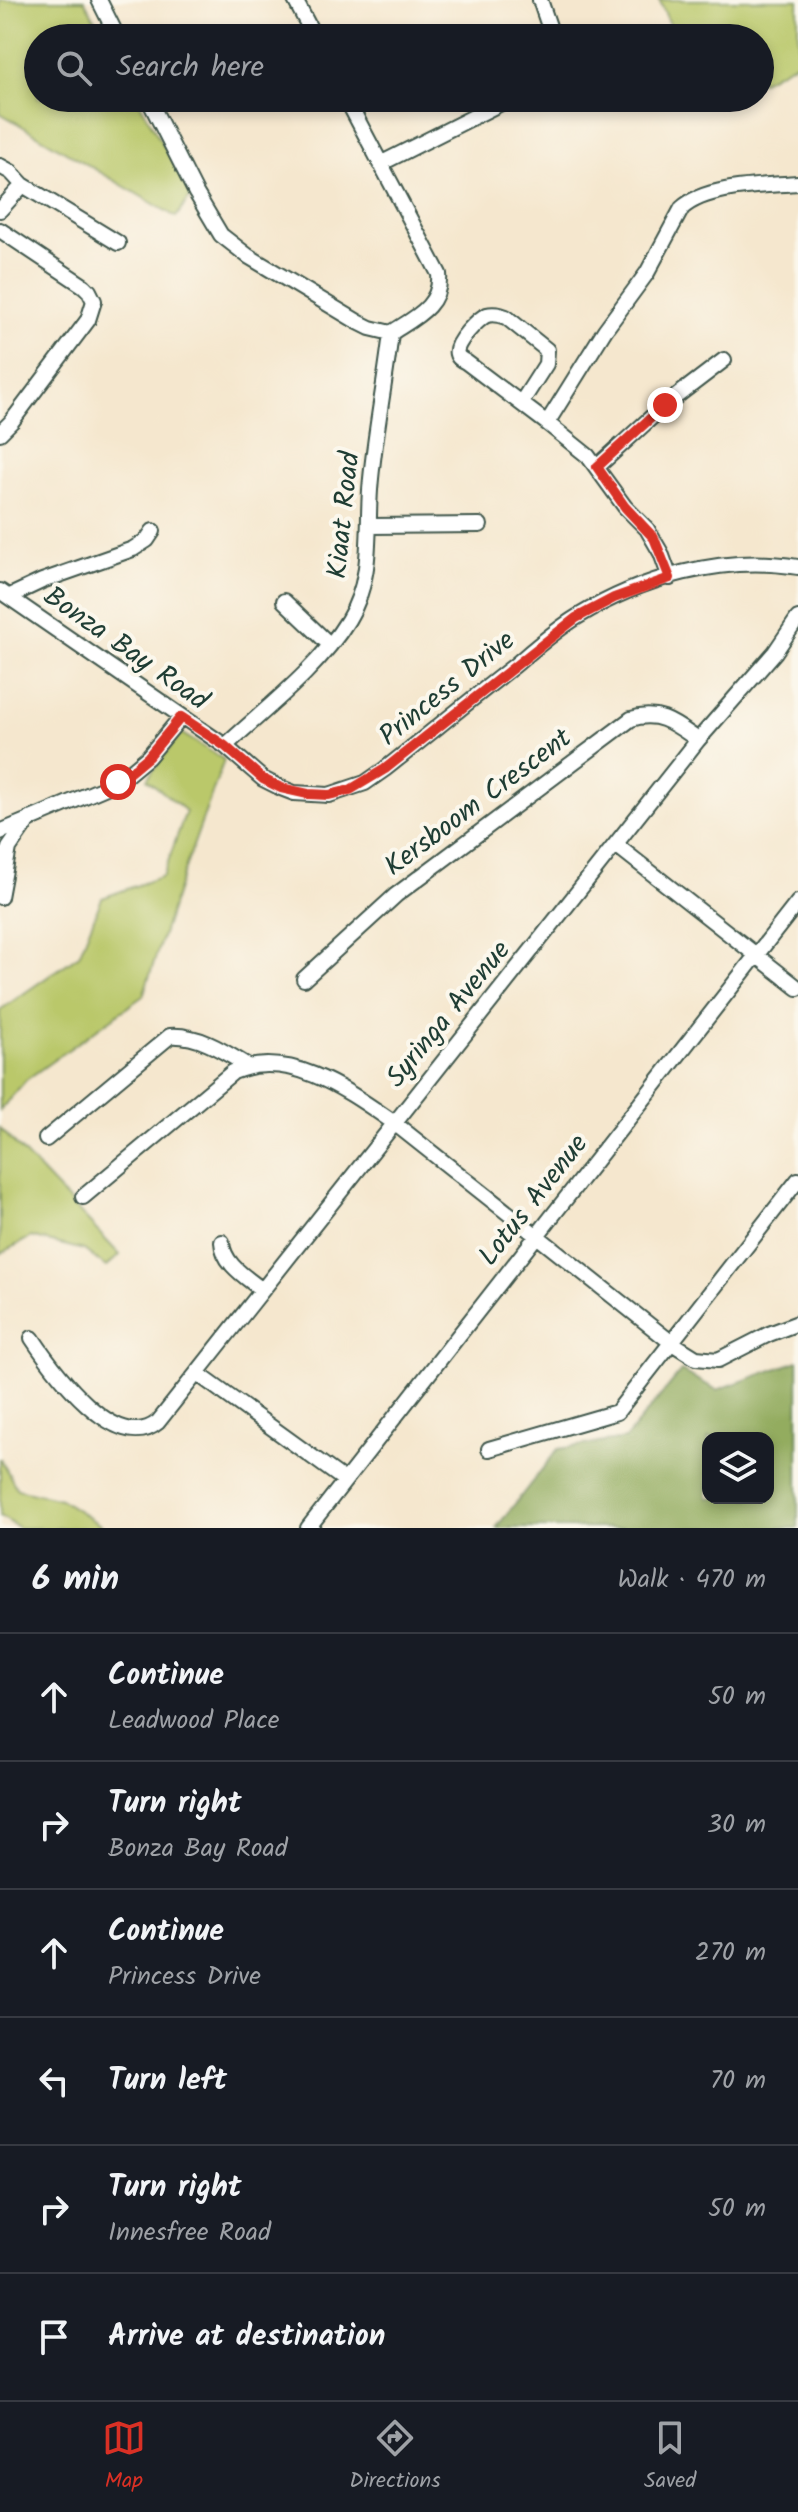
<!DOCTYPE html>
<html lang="en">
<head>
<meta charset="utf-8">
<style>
	:root { --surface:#171b24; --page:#20242c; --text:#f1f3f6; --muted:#9ea1a6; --line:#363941; --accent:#d93025 }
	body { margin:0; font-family:Kalam,sans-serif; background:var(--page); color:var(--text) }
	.controls { position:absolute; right:24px; bottom:24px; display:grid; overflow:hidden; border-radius:16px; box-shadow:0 4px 12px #0003 }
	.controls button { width:72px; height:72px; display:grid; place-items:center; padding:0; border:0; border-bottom:2px solid var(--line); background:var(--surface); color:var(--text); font:40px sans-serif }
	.stop { position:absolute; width:24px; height:24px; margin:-18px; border:6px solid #d93025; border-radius:50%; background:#fff }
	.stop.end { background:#d93025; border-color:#fff; box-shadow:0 2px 8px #0008 }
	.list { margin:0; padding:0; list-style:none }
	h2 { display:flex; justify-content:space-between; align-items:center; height:104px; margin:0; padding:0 32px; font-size:34px }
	h2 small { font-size:26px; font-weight:400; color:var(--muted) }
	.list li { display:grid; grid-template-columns:52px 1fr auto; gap:24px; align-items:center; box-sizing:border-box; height:128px; padding:0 32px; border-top:2px solid var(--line) }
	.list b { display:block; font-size:30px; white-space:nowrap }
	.list p { margin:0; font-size:26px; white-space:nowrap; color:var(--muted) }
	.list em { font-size:26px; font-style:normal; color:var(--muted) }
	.icon { flex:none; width:44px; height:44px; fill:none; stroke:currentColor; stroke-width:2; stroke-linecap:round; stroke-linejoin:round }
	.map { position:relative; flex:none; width:798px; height:1528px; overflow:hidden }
	.search { position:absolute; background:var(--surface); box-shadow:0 4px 12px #0003; left:24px; right:24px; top:24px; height:88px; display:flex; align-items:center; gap:20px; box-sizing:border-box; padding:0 28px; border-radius:44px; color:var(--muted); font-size:30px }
	.sheet { height:872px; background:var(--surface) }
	nav { display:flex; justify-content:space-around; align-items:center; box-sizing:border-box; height:112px; border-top:2px solid var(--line); background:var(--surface); font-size:22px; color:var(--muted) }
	nav a { display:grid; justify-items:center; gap:4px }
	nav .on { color:var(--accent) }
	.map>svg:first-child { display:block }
	.green { fill:#bac86a; stroke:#6c824f; stroke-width:2 }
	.forest { fill:#93ac5e; stroke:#597449; stroke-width:2; fill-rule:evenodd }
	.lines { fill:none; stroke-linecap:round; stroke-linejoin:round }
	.minor-casing { stroke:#3f564b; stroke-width:18 }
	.minor { stroke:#fff; stroke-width:14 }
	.route { stroke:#d93025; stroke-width:10 }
	.labels { text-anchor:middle; stroke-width:8; stroke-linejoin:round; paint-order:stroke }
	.street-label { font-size:28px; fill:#1f3d34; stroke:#fbf7ec }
</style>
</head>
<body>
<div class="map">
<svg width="798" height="1528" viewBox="0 0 798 1528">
	<rect width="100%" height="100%" fill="#fbf7ec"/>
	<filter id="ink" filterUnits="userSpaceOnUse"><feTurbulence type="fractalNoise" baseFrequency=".0125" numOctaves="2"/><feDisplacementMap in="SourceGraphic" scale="16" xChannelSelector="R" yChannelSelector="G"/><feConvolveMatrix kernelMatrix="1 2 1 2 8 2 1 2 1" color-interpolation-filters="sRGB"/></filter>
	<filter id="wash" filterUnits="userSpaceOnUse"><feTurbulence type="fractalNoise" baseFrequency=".006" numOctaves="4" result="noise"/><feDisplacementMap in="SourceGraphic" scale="32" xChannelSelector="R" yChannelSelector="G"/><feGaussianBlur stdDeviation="1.8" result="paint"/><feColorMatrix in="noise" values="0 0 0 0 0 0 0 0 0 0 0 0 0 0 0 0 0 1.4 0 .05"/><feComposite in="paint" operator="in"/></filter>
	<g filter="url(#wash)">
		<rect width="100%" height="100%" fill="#f5e7ce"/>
		<path class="green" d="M0,0H84L105,38H38V98H137L191,196L176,217L0,113Z
			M659,0H798V62L760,82V38H676Z
			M181,733L224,760L178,888L143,996L26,1080L0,1110V1010L79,955L102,898L163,876L186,811L147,779Z
			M0,1128L120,1255L106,1267L84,1250L31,1237L0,1254Z
			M0,1458L17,1489L60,1499L105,1528H19L0,1516Z"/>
		<path class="forest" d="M798,1361V1528H496L558,1449L625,1439L681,1371L717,1390ZM708,1438H768V1498H708Z"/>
	</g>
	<g filter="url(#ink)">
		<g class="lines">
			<defs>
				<path id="minor" d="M99,0L118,38
					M295,0L315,38
					M540,0L553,38
					M148,98L196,193L221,235L248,256L358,322L370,328L391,333C414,318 442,306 439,274L346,98
					M380,164L511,98
					M0,166L11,172L23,185
					M0,210L23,185L118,243
					M0,230L84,286L89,291L94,301L88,320L12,421L0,433
					M521,403L546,364L547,350L506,317C500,315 494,313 487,315C479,318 453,344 457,354C458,358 462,360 466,362L547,423
					M597,467L665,405L724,360
					M370,526L480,525
					M670,578L661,553L647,529L625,507L588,456L547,423L605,330L647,273L682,208C707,185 764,186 798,183
					M0,591L225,746L263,779L281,788L294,793L329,795L365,783L385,769C428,735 470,700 514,666C534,649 554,631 577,617C641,578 723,554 798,567
					M10,596L42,581L133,549L147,540L153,531
					M284,601L330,645
					M225,746C265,709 319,668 348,620C373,580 367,535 370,490C374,437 385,385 391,333
					M0,832L118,782L148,757L181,717
					M616,845L798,988
					M0,897L9,848L29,819
					M304,979L396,895L631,719C659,710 675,724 698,740
					M46,1139L170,1036C198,1034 225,1052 248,1066
					M83,1197L233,1072C290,1048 348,1091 393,1122L672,1343L696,1358L718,1360L769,1334L798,1323
					M222,1242C223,1264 246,1277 262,1290
					M32,1338C52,1368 116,1457 158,1422L698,740L775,652L798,618
					M198,1374L343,1479
					M489,1449L617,1412L798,1180
					M308,1528L798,902"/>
			</defs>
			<use href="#minor" class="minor-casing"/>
			<use href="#minor" class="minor"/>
		</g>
	</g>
	<g class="lines" filter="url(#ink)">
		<path class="route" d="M118,782L148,757L181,717L225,746L263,779L281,788L308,794L329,795L350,790L385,769L576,618L614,598L670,578L654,538L625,507L597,467L665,405"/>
	</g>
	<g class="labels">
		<g class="street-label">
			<text transform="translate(342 515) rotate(-84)" y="10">Kiaat Road</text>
			<text transform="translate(127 647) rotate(35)" y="10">Bonza Bay Road</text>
			<text transform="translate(446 687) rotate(-39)" y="10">Princess Drive</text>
			<text transform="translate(477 801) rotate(-37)" y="10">Kersboom Crescent</text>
			<text transform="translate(447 1013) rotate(-51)" y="10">Syringa Avenue</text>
			<text transform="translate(532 1199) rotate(-52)" y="10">Lotus Avenue</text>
		</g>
	</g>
</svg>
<div class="controls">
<button><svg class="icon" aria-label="layers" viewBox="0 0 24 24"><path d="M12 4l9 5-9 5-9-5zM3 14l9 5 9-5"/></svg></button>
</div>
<div class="stop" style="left:118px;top:782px"></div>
<div class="stop end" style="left:665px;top:405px"></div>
<div class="search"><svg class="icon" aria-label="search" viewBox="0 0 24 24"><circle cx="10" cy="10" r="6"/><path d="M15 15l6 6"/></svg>Search here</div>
</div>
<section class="sheet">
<h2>6 min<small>Walk · 470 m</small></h2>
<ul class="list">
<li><svg class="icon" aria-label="ahead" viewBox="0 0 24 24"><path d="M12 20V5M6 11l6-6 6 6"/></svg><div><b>Continue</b><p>Leadwood Place</p></div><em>50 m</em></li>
<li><svg class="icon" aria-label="right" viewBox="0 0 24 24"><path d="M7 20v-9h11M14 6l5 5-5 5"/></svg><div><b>Turn right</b><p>Bonza Bay Road</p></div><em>30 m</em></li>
<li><svg class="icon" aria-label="ahead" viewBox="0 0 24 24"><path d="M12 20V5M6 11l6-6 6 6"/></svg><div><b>Continue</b><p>Princess Drive</p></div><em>270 m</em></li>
<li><svg class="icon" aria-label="left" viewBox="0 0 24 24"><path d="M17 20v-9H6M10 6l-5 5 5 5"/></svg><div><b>Turn left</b></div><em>70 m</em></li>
<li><svg class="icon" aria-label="right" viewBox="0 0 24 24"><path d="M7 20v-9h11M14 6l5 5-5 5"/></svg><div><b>Turn right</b><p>Innesfree Road</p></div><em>50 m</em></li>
<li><svg class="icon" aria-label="arrive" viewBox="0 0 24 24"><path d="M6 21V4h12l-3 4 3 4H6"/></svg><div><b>Arrive at destination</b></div></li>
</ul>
</section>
<nav>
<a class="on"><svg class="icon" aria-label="map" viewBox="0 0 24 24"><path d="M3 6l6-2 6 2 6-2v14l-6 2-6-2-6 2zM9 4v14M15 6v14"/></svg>Map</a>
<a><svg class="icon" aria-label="directions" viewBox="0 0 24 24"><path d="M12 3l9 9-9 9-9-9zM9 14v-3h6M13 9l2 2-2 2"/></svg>Directions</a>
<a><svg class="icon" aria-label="saved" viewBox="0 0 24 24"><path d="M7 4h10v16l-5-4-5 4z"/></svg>Saved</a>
</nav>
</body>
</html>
